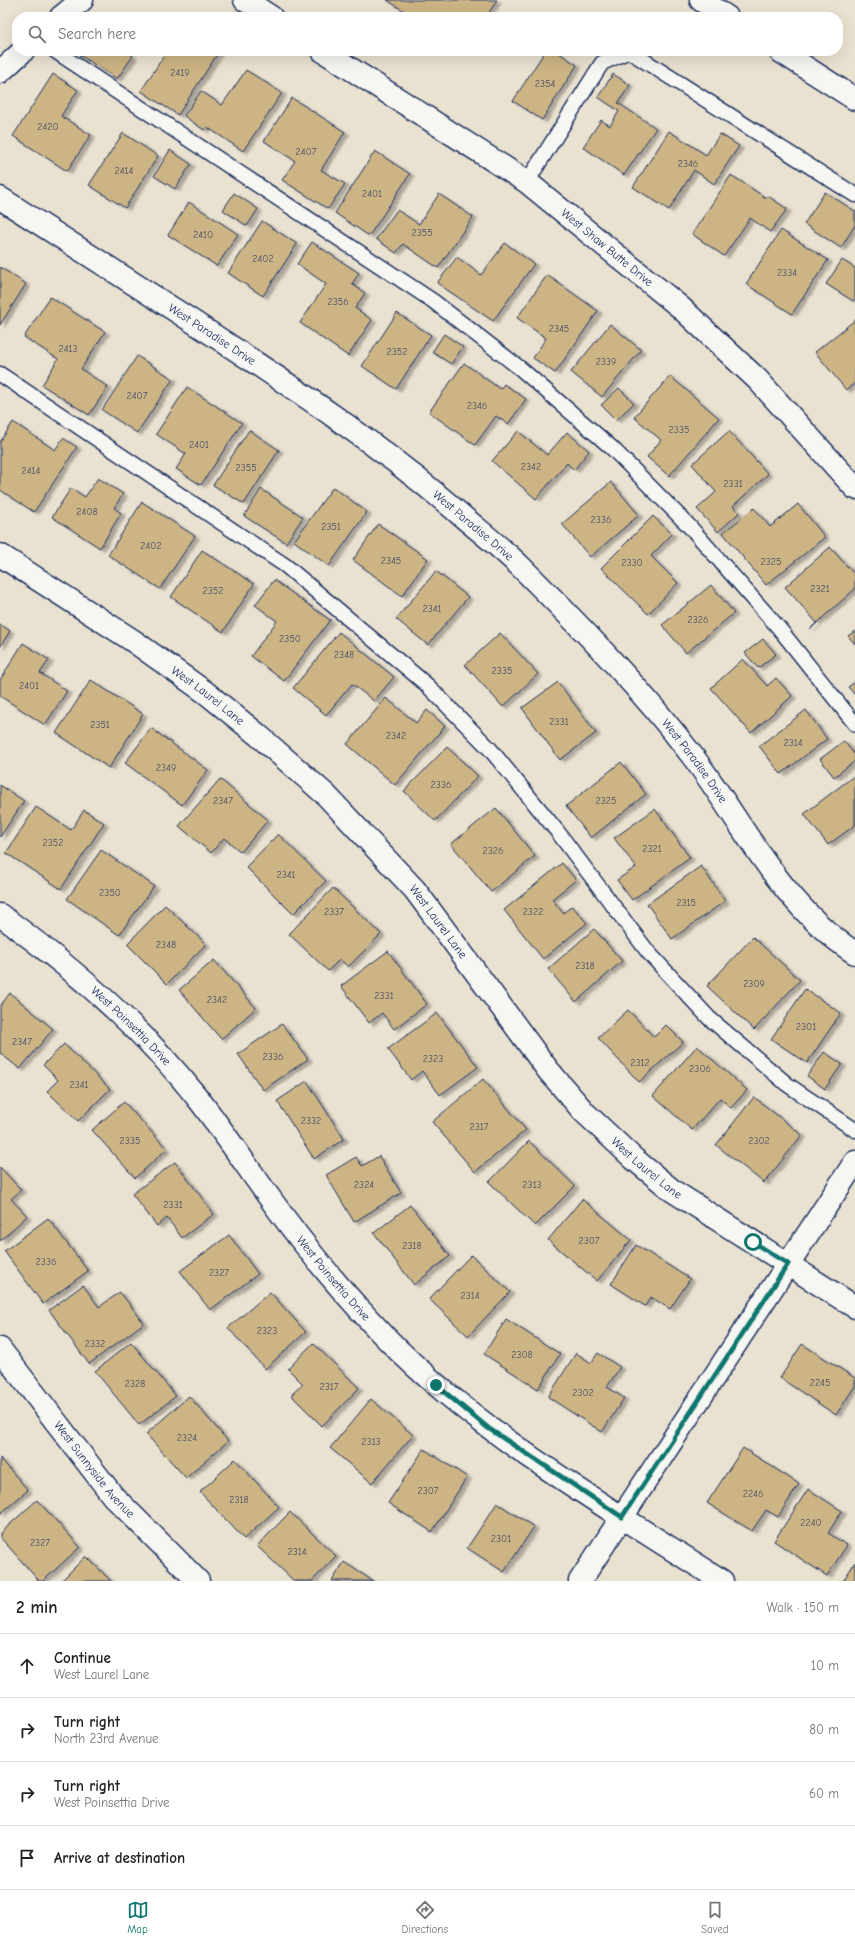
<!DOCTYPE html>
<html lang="en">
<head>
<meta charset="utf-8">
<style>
	:root { --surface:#fff; --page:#f2f2f2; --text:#222; --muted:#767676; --line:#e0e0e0; --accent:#0f766e }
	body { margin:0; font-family:"Comic Neue",sans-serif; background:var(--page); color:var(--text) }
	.stop { position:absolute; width:12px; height:12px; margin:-9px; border:3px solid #0f766e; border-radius:50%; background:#fff }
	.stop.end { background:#0f766e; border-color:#fff; box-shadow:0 1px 4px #0008 }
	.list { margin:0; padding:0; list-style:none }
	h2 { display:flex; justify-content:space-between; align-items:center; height:52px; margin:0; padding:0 16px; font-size:17px }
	h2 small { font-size:13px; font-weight:400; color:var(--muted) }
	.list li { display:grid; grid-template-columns:26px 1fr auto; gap:12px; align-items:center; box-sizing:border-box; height:64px; padding:0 16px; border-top:1px solid var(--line) }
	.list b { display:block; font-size:15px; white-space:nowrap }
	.list p { margin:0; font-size:13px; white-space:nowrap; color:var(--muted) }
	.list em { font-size:13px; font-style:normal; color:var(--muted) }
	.icon { flex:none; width:22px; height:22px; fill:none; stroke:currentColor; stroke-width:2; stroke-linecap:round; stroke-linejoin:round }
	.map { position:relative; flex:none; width:855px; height:1581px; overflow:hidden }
	.search { position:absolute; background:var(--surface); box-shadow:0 4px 16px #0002; left:12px; right:12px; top:12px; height:44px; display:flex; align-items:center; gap:10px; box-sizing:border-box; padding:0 14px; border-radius:16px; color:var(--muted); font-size:15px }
	.sheet { height:308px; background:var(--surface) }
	nav { display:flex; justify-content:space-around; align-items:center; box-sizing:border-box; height:56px; border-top:1px solid var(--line); background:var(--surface); font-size:11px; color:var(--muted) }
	nav a { display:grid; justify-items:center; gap:2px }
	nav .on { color:var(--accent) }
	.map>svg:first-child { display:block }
	.building { fill:#cdb484; stroke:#1b2f5e; filter:url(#shadow) }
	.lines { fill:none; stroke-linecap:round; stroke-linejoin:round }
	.service-casing { stroke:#1b2f5e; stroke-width:17 }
	.minor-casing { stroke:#1b2f5e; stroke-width:25 }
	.tertiary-casing { stroke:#1b2f5e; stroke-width:25 }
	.secondary-casing { stroke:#1b2f5e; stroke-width:25 }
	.service { stroke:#f6f6f2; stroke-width:14 }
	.minor { stroke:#f6f6f2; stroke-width:22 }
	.tertiary { stroke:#f6f6f2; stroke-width:22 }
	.secondary { stroke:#f6f6f2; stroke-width:22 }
	.route { stroke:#0f766e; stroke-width:5 }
	.labels { text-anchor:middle; stroke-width:4; stroke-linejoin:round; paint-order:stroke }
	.number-label { font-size:10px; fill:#485068 }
	.street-label { font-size:12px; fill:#1b2f5e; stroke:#f6f6f2 }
</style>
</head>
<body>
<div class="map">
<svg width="855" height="1581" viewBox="0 0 855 1581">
	<defs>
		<filter id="shadow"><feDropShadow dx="4.5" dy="2.5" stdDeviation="1" flood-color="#0004"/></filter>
	</defs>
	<rect width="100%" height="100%" fill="#eae2d1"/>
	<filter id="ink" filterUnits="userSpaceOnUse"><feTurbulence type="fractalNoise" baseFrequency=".025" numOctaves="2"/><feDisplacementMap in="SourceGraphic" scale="8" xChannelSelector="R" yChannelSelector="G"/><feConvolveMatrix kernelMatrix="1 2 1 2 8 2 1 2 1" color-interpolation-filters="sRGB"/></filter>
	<g filter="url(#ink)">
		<path class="building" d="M387,0H497L486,17H413Z
			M80,51H125L133,56L117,79L78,54Z
			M167,51H215L218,53L178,115L141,91Z
			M545,51H556L577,65L542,120L513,101Z
			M246,70L282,93L243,151L207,127L204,130L184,116L201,91L222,105Z
			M53,74L78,90L61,116L91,135L67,171L13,136Z
			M613,74L630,85L618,103L656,128L624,175L583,147L601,120L610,126L619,111L598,97Z
			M292,98L345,132L321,170L345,184L328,209L282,180L295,161L264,141Z
			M669,131L706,155L720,134L739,146L714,184L694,170L669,210L633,187Z
			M123,133L158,156L125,208L89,185Z
			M170,150L191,164L175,189L154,176Z
			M375,151L410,174L369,236L335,213Z
			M731,175L766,198L768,196L787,209L770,232L750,218L724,256L692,234Z
			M825,192L855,211V225L841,248L804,224Z
			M234,193L258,209L247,226L223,210Z
			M439,194L473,217L438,268L403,244L396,253L376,239L397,210L419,224Z
			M189,202L238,234L217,266L168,235Z
			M262,221L297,244L263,296L228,273Z
			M781,230L828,260L792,314L746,284Z
			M312,242L359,273L352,284L365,293L355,308L372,320L348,356L300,323L326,284L297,264Z
			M505,243L534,264L493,321L437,283L457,257L481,275Z
			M842,260L855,268V299L853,301L826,284Z
			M0,267L26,284L0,325Z
			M547,275L598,311L555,373L533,358L546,338L517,318Z
			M50,297L105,332L81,369L108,387L89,415L42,385L58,359L24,337Z
			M397,313L431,335L396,389L362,366Z
			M855,320V383L846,390L815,352Z
			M610,324L641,350L602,397L571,372Z
			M444,334L463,347L451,364L432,352Z
			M137,356L173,379L137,433L102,410Z
			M464,363L500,389L504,384L526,399L508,424L496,416L475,445L429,412Z
			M670,376L719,418L669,476L647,457L661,440L634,417Z
			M187,387L242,423L201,485L176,469L186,454L156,434Z
			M619,388L634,403L616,420L601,405Z
			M13,422L55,450L63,438L77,447L34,512L0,490V442Z
			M249,430L279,450L244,504L213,485Z
			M518,431L547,455L567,432L589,451L574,470L567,463L536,499L492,461Z
			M729,431L768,474L733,506L739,513L718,532L697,509L716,492L692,464Z
			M98,478L123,494L114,508L121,513L100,548L52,517L71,488L85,497Z
			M611,482L639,515L590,557L562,524Z
			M333,487L367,512L329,566L294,541Z
			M261,489L303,517L286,543L244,516Z
			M142,502L195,536L160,589L108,555Z
			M798,504L825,537L766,585L723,533L754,508L770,527Z
			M653,516L672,534L651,556L678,583L648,614L601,568Z
			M378,524L428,559L402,596L353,560Z
			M830,547L855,575V589L810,629L817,623L785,587Z
			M202,550L254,584L223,632L171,597Z
			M436,571L468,597L428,645L396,619Z
			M274,580L330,620L284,681L251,656L277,621L255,605Z
			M711,585L734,613L686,653L662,625Z
			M0,624L10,631L0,647Z
			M855,631V644L848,636Z
			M339,632L394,677L374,701L352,684L326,715L293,688Z
			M500,633L538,674L503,707L465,665Z
			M763,639L776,654L758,668L745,653Z
			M23,643L49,660L40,673L67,691L45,725L0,696V680Z
			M743,659L767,686L776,678L792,696L751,733L711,688Z
			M91,680L143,714L109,768L56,733Z
			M558,682L596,733L560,760L522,708Z
			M855,682V695L848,687Z
			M386,698L416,723L427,710L445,726L395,785L347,744Z
			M806,710L827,739L781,774L759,746Z
			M151,728L208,770L182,805L125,763Z
			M844,741L855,755V761L834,777L820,759Z
			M447,747L478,776L435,821L404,791Z
			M621,762L646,794L591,838L566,806Z
			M855,775V825L828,845L804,814Z
			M220,779L268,820L241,852L224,838L211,853L179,826Z
			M0,785L24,801L0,837Z
			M36,807L71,830L84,810L104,823L61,889L6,853Z
			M496,808L535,856L491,892L451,844Z
			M655,809L690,858L632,900L617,880L636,867L614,838Z
			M278,834L326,881L293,914L246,867Z
			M101,850L154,886L119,935L67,899Z
			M562,863L576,880L552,899L563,913L572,906L587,923L543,959L504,910Z
			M701,866L725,901L672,939L647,904Z
			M333,888L381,934L348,967L340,959L328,971L289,934Z
			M165,905L206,944L167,984L127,944Z
			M594,929L622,961L576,1002L548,969Z
			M753,937L800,980L754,1030L707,986Z
			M388,951L427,1004L394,1029L382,1013L369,1023L341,986Z
			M214,960L256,1008L221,1039L179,990Z
			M805,989L841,1013L807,1063L771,1039Z
			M10,993L53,1029L20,1069L0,1053V1006Z
			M628,1010L654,1037L666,1025L683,1042L639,1082L598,1038Z
			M437,1013L478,1067L440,1095L422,1071L411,1080L388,1049Z
			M282,1024L308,1059L263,1090L238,1054Z
			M64,1044L110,1089L78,1121L47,1091L58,1080L43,1065Z
			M697,1046L747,1090L731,1108L720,1098L692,1130L653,1096Z
			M824,1052L842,1064L825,1089L807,1076Z
			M483,1079L526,1130L475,1172L432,1122Z
			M307,1081L344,1139L314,1159L277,1101Z
			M754,1097L802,1135L764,1183L716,1145Z
			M124,1102L167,1149L135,1178L92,1130Z
			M529,1141L575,1186L535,1226L489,1182Z
			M379,1156L401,1193L354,1222L326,1175L356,1157L362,1166Z
			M175,1162L214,1214L182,1238L167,1218L157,1226L132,1194Z
			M0,1167L21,1190L11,1199L27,1216L0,1241Z
			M582,1199L631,1240L597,1281L548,1240Z
			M410,1205L450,1256L414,1285L374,1233Z
			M48,1218L88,1271L43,1304L4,1251Z
			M229,1235L258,1274L210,1310L180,1271Z
			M636,1245L690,1279L670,1309L651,1297L645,1306L611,1284Z
			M471,1255L510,1292L468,1336L429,1299Z
			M83,1285L99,1307L120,1292L144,1323L89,1364L49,1310Z
			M270,1292L306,1332L265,1369L228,1328Z
			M506,1319L560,1354L538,1389L484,1354Z
			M131,1342L176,1396L139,1425L95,1371Z
			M313,1343L359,1388L322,1426L291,1395L303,1384L288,1369Z
			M802,1344L855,1378V1386L836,1415L780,1378Z
			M576,1353L591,1363L598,1353L620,1367L607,1387L624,1398L602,1432L548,1397Z
			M189,1396L228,1441L186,1478L146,1434Z
			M371,1399L413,1435L372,1483L330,1448Z
			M743,1448L799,1484L778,1517L766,1510L752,1531L707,1503Z
			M424,1449L467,1477L432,1532L388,1503Z
			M0,1458L28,1490L0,1514Z
			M235,1459L279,1507L244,1539L200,1492Z
			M808,1489L842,1511L828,1533L847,1545L827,1576L774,1541Z
			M37,1500L80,1547L43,1581H39L0,1537V1533Z
			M497,1503L534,1527L504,1572L467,1548Z
			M290,1512L336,1556L312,1581H294L257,1546Z
			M86,1556L111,1581H61Z
			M344,1562L373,1581H332Z
			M855,1562V1581H843Z"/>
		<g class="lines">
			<defs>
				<path id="service" d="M55,51L433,301L521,369L612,448L691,528L778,627L855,724
					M629,51L855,195
					M527,182L602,63L629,51
					M0,374L286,566L427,685L490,749L557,831L648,952L709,1018L788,1085L855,1130"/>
				<g id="minor">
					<path d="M245,0L271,17"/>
					<path d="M61,17L82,0"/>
					<path id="s1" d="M323,51L527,182L680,307L758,380L855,488"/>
					<path d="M0,72L23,51"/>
					<path id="s2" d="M0,198C65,239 130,281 195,323C288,384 377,442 462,516C482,533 504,550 523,569C583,629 643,691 694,758C744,825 782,906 855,953"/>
					<path id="s3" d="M0,555L132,640L205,692L258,735L326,795L415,890L548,1070L584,1112L634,1159L673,1191L855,1307"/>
					<path id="s4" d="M0,915C74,969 144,1029 200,1101C236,1148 268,1199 306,1246C326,1272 348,1297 371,1322C468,1428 601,1503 722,1581"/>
					<path id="s5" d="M0,1349L113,1496L198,1581"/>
				</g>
				<path id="tertiary" d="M580,1581L855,1162"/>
				<path id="secondary" d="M701,0L727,17
					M780,51L855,99"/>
			</defs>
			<use href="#service" class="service-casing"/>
			<use href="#minor" class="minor-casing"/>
			<use href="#tertiary" class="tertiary-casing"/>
			<use href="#secondary" class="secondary-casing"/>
			<use href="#service" class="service"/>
			<use href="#minor" class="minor"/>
			<use href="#tertiary" class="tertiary"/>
			<use href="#secondary" class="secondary"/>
		</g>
	</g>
	<g class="lines" filter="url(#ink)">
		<path class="route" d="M436,1385L488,1428L622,1517L788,1264L753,1242"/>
	</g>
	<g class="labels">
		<g class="number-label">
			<text x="180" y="76">2419</text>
			<text x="545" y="87">2354</text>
			<text x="48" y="130">2420</text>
			<text x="306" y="155">2407</text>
			<text x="688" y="167">2346</text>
			<text x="124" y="174">2414</text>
			<text x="372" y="197">2401</text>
			<text x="422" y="236">2355</text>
			<text x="203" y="238">2410</text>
			<text x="263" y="262">2402</text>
			<text x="787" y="276">2334</text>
			<text x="338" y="305">2356</text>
			<text x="559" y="332">2345</text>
			<text x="68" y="352">2413</text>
			<text x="397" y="355">2352</text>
			<text x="606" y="365">2339</text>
			<text x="137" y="399">2407</text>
			<text x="477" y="409">2346</text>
			<text x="679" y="433">2335</text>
			<text x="199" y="448">2401</text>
			<text x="531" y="470">2342</text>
			<text x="246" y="471">2355</text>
			<text x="31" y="474">2414</text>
			<text x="733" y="487">2331</text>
			<text x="87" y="515">2408</text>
			<text x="601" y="523">2336</text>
			<text x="331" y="530">2351</text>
			<text x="151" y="549">2402</text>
			<text x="391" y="564">2345</text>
			<text x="771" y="565">2325</text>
			<text x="632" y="566">2330</text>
			<text x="820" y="592">2321</text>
			<text x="213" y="594">2352</text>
			<text x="432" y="612">2341</text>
			<text x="698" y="623">2326</text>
			<text x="290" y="642">2350</text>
			<text x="344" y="658">2348</text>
			<text x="502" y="674">2335</text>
			<text x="29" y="689">2401</text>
			<text x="559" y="725">2331</text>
			<text x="100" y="728">2351</text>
			<text x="396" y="739">2342</text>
			<text x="793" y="746">2314</text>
			<text x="166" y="771">2349</text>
			<text x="441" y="788">2336</text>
			<text x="223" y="804">2347</text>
			<text x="606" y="804">2325</text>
			<text x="53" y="846">2352</text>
			<text x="652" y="852">2321</text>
			<text x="493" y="854">2326</text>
			<text x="286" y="878">2341</text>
			<text x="110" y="896">2350</text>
			<text x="686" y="906">2315</text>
			<text x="334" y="915">2337</text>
			<text x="533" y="915">2322</text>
			<text x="166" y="948">2348</text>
			<text x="585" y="969">2318</text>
			<text x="754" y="987">2309</text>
			<text x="384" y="999">2331</text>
			<text x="217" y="1003">2342</text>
			<text x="806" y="1030">2301</text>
			<text x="22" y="1045">2347</text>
			<text x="273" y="1060">2336</text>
			<text x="433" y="1062">2323</text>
			<text x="640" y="1066">2312</text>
			<text x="700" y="1072">2306</text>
			<text x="79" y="1088">2341</text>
			<text x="311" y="1124">2332</text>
			<text x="479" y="1130">2317</text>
			<text x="130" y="1144">2335</text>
			<text x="759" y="1144">2302</text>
			<text x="364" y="1188">2324</text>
			<text x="532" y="1188">2313</text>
			<text x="173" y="1208">2331</text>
			<text x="589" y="1244">2307</text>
			<text x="412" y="1249">2318</text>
			<text x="46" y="1265">2336</text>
			<text x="219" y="1276">2327</text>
			<text x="470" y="1299">2314</text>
			<text x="267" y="1334">2323</text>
			<text x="95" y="1347">2332</text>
			<text x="522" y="1358">2308</text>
			<text x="820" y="1386">2245</text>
			<text x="135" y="1387">2328</text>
			<text x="329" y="1390">2317</text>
			<text x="583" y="1396">2302</text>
			<text x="187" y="1441">2324</text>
			<text x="371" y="1445">2313</text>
			<text x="428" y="1494">2307</text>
			<text x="753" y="1497">2246</text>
			<text x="239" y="1503">2318</text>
			<text x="811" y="1526">2240</text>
			<text x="501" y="1542">2301</text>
			<text x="40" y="1546">2327</text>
			<text x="297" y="1555">2314</text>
		</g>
		<g class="street-label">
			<text dy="4" stroke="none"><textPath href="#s1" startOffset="346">West Shaw Butte Drive</textPath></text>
			<text dy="4" stroke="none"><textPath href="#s2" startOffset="252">West Paradise Drive</textPath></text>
			<text dy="4" stroke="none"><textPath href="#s2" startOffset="576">West Paradise Drive</textPath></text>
			<text dy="4" stroke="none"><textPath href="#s3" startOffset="251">West Laurel Lane</textPath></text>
			<text dy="4" stroke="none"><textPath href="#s2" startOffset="900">West Paradise Drive</textPath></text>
			<text dy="4" stroke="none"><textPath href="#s3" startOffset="575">West Laurel Lane</textPath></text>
			<text dy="4" stroke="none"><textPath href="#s4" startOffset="172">West Poinsettia Drive</textPath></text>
			<text dy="4" stroke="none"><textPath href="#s3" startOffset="899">West Laurel Lane</textPath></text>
			<text dy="4" stroke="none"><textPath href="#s4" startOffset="496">West Poinsettia Drive</textPath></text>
			<text dy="4" stroke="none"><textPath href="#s5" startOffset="153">West Sunnyside Avenue</textPath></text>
		</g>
	</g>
</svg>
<div class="stop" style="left:753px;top:1242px"></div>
<div class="stop end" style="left:436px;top:1385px"></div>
<div class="search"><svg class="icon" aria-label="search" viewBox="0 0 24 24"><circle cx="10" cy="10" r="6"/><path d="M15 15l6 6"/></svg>Search here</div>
</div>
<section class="sheet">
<h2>2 min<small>Walk · 150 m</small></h2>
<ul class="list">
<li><svg class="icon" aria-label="ahead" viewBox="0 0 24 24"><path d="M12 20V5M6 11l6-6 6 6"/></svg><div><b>Continue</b><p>West Laurel Lane</p></div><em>10 m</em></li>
<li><svg class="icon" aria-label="right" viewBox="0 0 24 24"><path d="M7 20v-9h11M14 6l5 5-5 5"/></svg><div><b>Turn right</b><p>North 23rd Avenue</p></div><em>80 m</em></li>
<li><svg class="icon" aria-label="right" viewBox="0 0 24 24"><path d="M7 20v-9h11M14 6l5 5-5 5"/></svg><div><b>Turn right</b><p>West Poinsettia Drive</p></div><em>60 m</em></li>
<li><svg class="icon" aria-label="arrive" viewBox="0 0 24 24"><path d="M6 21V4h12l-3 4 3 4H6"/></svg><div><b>Arrive at destination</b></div></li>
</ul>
</section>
<nav>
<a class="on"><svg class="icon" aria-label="map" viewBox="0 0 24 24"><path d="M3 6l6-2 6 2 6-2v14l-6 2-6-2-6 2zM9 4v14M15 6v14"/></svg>Map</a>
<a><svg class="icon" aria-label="directions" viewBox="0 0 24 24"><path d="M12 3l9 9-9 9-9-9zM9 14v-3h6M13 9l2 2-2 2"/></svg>Directions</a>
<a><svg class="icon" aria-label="saved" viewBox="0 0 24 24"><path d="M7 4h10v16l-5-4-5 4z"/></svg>Saved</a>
</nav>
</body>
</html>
